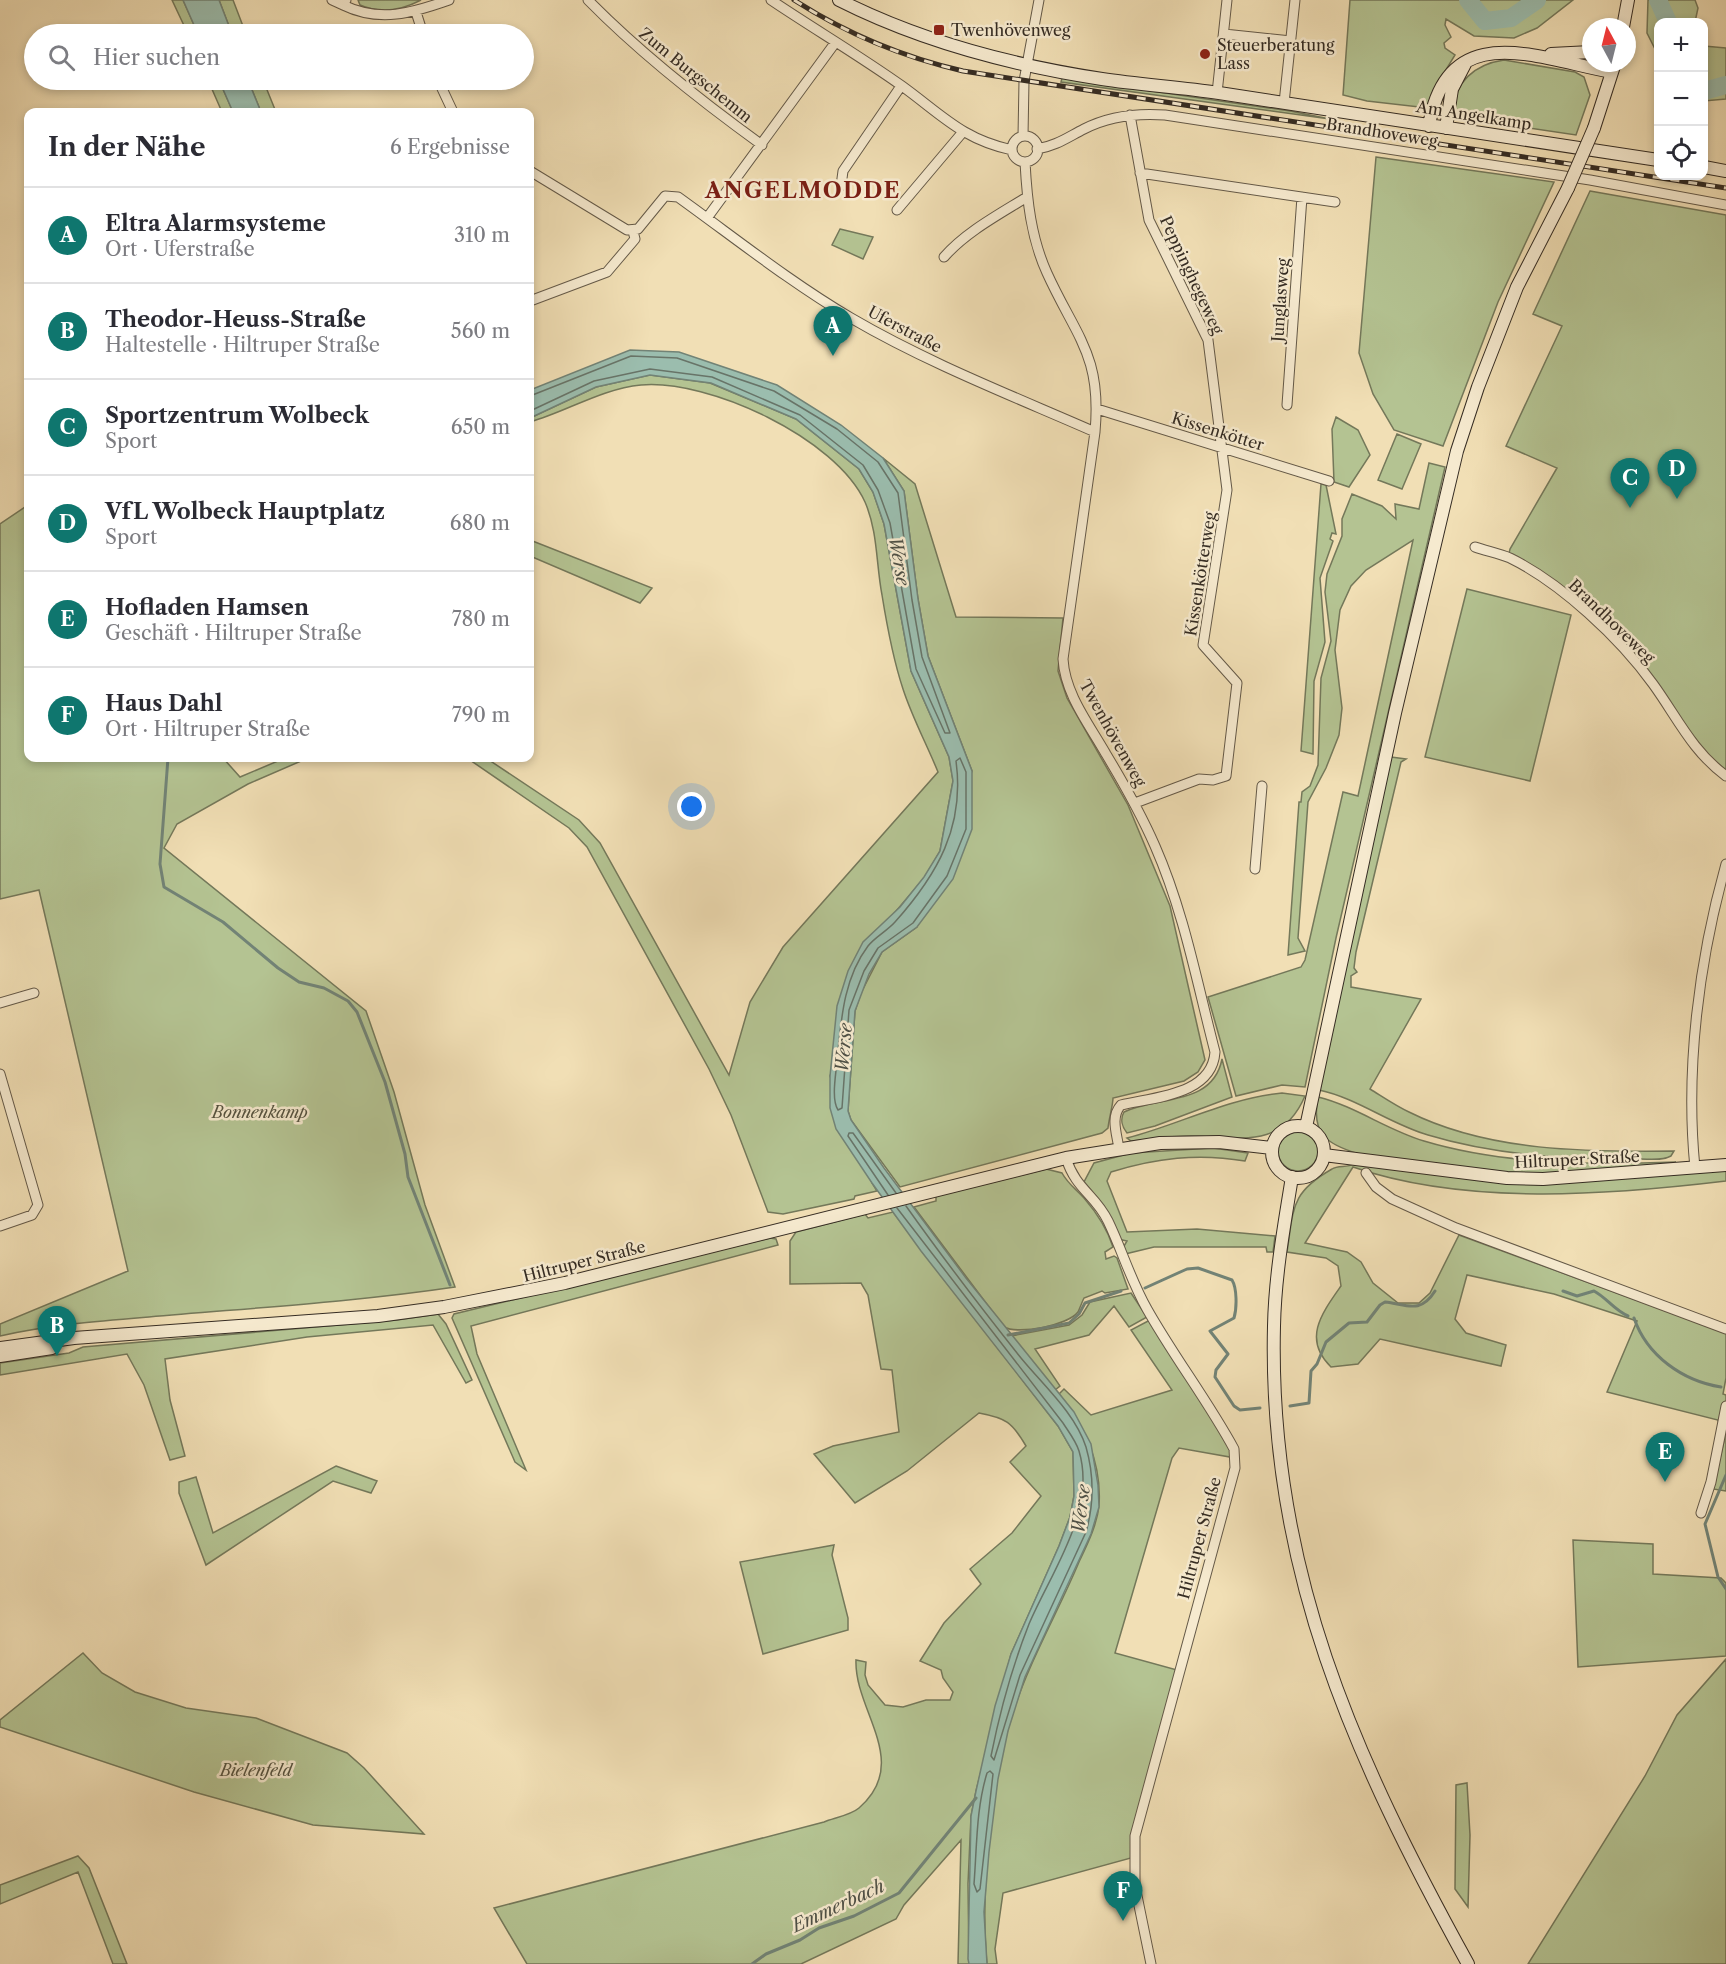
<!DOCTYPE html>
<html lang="de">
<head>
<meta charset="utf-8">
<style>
	:root { --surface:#fff; --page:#f2f2f3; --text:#2b2b33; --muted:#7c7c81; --line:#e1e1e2; --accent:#0f766e }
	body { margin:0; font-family:"Libre Caslon Text",serif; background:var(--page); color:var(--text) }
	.controls { position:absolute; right:18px; top:18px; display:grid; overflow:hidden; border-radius:12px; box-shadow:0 3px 9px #0003 }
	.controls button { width:54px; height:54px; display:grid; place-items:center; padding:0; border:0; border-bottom:2px solid var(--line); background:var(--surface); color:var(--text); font:30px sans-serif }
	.compass { position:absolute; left:1582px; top:18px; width:54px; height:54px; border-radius:50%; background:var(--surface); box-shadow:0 3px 9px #0003; rotate:353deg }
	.you { position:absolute; left:692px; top:807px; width:21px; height:21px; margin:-15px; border:4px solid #fff; border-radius:50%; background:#1a73e8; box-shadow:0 0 0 9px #1a73e833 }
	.badge { display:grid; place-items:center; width:39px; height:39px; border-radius:50%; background:var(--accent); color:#fff; font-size:20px; font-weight:700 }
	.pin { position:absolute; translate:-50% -50px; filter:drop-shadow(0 2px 3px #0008) }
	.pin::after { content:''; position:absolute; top:32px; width:21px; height:18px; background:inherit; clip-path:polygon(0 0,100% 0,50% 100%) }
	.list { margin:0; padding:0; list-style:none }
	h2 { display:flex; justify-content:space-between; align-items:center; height:78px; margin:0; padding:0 24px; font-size:26px }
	h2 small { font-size:20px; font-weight:400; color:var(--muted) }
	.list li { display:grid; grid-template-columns:39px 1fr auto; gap:18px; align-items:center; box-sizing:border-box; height:96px; padding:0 24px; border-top:2px solid var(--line) }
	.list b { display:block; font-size:22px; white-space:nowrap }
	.list p { margin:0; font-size:20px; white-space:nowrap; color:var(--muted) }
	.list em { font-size:20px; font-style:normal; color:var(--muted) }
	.icon { flex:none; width:33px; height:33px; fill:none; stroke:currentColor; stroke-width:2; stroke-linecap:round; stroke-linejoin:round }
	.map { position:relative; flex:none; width:1726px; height:1964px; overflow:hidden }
	.search { position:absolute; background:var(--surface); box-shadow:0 3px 9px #0003; left:24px; top:24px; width:510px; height:66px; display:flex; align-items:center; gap:15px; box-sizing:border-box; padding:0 21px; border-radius:33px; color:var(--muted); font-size:22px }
	.panel { position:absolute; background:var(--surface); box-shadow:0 3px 9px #0003; left:24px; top:108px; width:510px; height:654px; border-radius:12px }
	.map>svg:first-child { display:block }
	.green { fill:#b4c392; stroke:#74785a; stroke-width:1.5 }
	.water { fill:#9bbdae; stroke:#728376; stroke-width:1.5 }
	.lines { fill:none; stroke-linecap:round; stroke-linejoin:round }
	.shore { stroke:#687468; stroke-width:1.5 }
	.stream { stroke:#728376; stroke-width:3 }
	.river { stroke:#9bbdae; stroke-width:18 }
	.street-casing { stroke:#645948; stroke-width:11 }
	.secondary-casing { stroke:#352c23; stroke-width:14 }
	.street { stroke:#f6eacf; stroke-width:9 }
	.secondary { stroke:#f6eacf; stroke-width:12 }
	.rail-casing { stroke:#352c23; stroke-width:5 }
	.rail { stroke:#f6eacf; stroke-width:3; stroke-dasharray:9; stroke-linecap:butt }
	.secondary-bridge-casing { stroke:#352c23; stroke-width:14; stroke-linecap:butt }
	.secondary-bridge { stroke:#f6eacf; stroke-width:12 }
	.poi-dot { fill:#8f2418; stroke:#f6eacf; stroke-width:2 }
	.labels { text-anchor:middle; stroke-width:5; stroke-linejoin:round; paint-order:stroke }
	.poi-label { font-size:16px; fill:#352c23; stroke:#f6eacf; text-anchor:start }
	.street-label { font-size:16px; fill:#352c23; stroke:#f6eacf }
	.park-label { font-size:16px; font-style:italic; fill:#55523f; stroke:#f6eacf }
	.water-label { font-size:18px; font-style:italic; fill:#4e5046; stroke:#f6eacf }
	.district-label { font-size:22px; font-weight:bold; letter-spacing:1.5px; fill:#7a1f14; stroke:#f6eacf }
</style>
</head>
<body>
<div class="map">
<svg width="1726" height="1964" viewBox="0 0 1726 1964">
	<rect width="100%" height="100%" fill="#f1dfb5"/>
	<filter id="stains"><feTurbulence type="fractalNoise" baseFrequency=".00333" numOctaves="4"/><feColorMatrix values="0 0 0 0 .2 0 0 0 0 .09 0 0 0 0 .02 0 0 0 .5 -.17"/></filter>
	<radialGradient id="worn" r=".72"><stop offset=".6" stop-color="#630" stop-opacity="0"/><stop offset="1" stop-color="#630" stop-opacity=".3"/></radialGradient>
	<path class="green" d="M172,0H183L198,34H188Z
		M219,0H233L246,34H232Z
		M358,0H421C402,10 380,14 360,5Z
		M1350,0H1573L1537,28L1514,38L1474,36L1446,19L1445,25L1451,37L1444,43L1445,48L1455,55L1436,86L1428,108L1367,101L1343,95Z
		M1648,0H1695L1698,8L1695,22H1658V55L1647,33Z
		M1704,46L1726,48V99L1704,101Z
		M1504,60L1575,72L1584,77L1590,95L1576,135L1489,122L1455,113C1452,82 1476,64 1504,60Z
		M1062,78L1290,111L1330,119L1061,82Z
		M208,80H219L233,112H222Z
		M248,80H263L276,112H261Z
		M1376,157L1554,182L1498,302L1443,446L1394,430L1373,394L1359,353Z
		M1590,191L1726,215V770L1708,755L1652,682L1583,610L1508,558L1510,549L1557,468L1506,446L1562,326L1533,314Z
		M840,229L873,237L863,259L832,245Z
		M650,375L710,383L796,419L859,469L873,492L884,524L911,671L949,757L953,781L940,851L925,877L886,923L830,1076L872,1183L877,1191L855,1196L854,1199L783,1214L768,1212L731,1115L709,1069L587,847L569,828L467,758H486L579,820L600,843L729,1075L750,1002L783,947L938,772C927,745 912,717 903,689C893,659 887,626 882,595C876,564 878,532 865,502C836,438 709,379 641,385C601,389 568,411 530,422V418L596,387Z
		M1336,417L1358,430L1370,455L1349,487L1334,482L1332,429Z
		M1397,434L1421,444L1402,489L1378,480Z
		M883,458L915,484L956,617L1063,618L1058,671L1067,698L1128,805L1170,906L1205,1060L1198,1072L1184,1081L1113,1098C1113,1105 1109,1118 1108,1128L1102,1133L900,1187L851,1120L848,1111L855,1011L861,993L882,952L917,927L972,771L928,656L918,599L904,491Z
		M1429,463L1445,467L1336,938L1305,1087L1282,1085L1236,1096L1208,997L1301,967L1305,960L1343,792L1358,796L1413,540L1366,570L1351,586L1340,610L1335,650L1342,708L1339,735L1326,768L1308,802L1298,938L1305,951L1288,955L1299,802H1301L1302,792L1310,786L1318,765L1321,678L1331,641L1325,592L1327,574L1342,536V519L1352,494L1382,506L1396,519L1395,504L1419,509Z
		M1321,484L1326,485L1336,534L1332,533L1330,539L1333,541L1320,578L1325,642L1314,681L1313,754L1301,751Z
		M28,505V758H223L240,777L285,758H308L248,784L177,824L164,848L366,1011L394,1092L425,1205L455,1287C354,1302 251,1308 149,1317C100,1321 49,1325 0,1336V1324L128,1271L39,890L0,899V524Z
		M530,540L652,588L640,603L530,556Z
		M1467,589L1571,615L1530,781L1425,757Z
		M1391,757L1406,759L1401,762L1356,952L1354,968L1357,972L1351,976V987L1421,999L1370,1089C1383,1097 1396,1106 1409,1112C1489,1152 1587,1152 1674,1151L1671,1156C1662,1161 1650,1159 1640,1159C1571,1160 1494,1155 1428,1135C1390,1124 1357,1098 1319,1090Z
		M1222,1059L1232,1097L1155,1126L1127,1133C1122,1127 1120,1119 1124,1112C1158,1096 1213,1106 1222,1059Z
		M1282,1093L1305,1096C1282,1150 1239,1137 1191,1136C1171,1136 1151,1139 1131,1141L1127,1138C1178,1125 1228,1098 1282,1093Z
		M1318,1097C1355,1106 1387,1130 1424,1141C1504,1165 1594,1165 1676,1162L1667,1165L1546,1174L1504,1172L1359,1154C1326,1144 1311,1134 1318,1097Z
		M1278 1151a20 20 0 1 1 40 0a20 20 0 1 1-40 0Z
		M1213,1148L1248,1153L1245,1161C1198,1153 1156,1158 1111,1172L1107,1181L1127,1232L1197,1229L1275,1236L1273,1252H1267L1266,1247H1154L1125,1254L1124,1246L1127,1241L1118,1239L1104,1206L1084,1182L1094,1163L1131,1153Z
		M1353,1164L1459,1177L1726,1170V1181C1609,1195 1466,1206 1353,1167L1305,1243L1347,1252L1361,1262L1373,1283L1398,1303H1419L1430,1293L1459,1235L1726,1333V1378L1723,1394L1726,1395V1491L1713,1489L1724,1441L1718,1420L1607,1392L1637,1321L1554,1294L1467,1275L1455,1319L1466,1333L1506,1345L1501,1366L1380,1339L1358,1364L1331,1367C1302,1339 1322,1313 1341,1286L1338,1266L1326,1258L1287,1252C1294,1208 1290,1193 1332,1169C1338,1165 1348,1168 1353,1164Z
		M1046,1169L1062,1173C1068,1184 1076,1189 1084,1198C1097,1213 1107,1228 1113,1247L1105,1252L1106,1259L1114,1256L1117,1258L1128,1289L1105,1293L1102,1291L1084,1298C1082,1302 1080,1308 1078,1312C1068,1325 1019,1335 1004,1327L914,1207L936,1201V1196Z
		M893,1212L1058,1426L1073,1452L1074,1496L1070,1517L1059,1546L1011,1654L976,1791L971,1816L968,1884L969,1964H958L961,1840L904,1905L896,1919L801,1964H527L494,1908L824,1822C834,1818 851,1815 859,1808C912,1762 854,1711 856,1660L866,1662L865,1675L868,1685L885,1705L903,1707L926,1700H950L953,1692L943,1678L941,1670L920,1661L944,1623L981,1584L970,1569L1012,1533L1041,1496L1010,1462L1026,1446C1012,1422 1006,1418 979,1413L907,1471L855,1503L814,1454L833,1446L899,1432L892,1370L881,1369L868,1295L861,1283L790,1284V1241L796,1232L865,1214L868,1218Z
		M770,1238L776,1239L778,1245L471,1326L477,1354L526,1470L515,1462L452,1318L454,1314Z
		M1131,1293L1147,1317L1129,1327L1114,1306L1089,1335L1035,1349L1060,1386L1055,1390L1011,1336L1069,1325L1082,1315L1090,1302Z
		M438,1314L446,1324L472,1380L466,1383L433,1325L307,1337L165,1359L170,1400L185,1456L170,1460L144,1385L127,1354L0,1375V1363L69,1353L83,1347L397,1320Z
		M1150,1320L1223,1436L1230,1450V1457L1179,1448L1172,1458L1115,1653L1177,1670L1131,1858L1003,1893L995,1949L997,1964H987C980,1891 991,1782 1013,1712C1030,1660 1058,1612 1079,1562C1087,1545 1097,1525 1099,1506C1102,1463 1085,1426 1059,1394L1064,1389L1091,1415L1172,1390L1131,1330Z
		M336,1466L377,1481L371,1493L333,1481L206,1565L179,1493V1482L196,1477L213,1533Z
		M1573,1540L1653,1544V1574L1721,1578L1726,1583V1656L1578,1667Z
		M834,1545L832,1555L848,1618V1630L763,1654L740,1562Z
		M83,1653L102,1673L135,1692L186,1708L256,1718L347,1753L364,1768L424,1834L313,1825L194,1792L0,1727V1720Z
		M1726,1659V1964H1528L1645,1776L1677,1715Z
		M1467,1783L1470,1835L1468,1907L1455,1889L1456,1785Z
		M78,1856L89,1868L127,1964H113L78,1872L0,1904V1885Z"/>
	<path class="water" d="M183,0H219L232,34H198Z
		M219,80H248L261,112H233Z
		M630,350L679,352L777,385L841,425L883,458L904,491L918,599L928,656L972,771V829L953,879L917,927L882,952L869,974L855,1011L848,1111L851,1120L884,1168L966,1278L1074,1412L1091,1444L1098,1485L1099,1507L1091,1534L1025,1677L1008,1731L998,1779L989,1852L984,1912L987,1964H969L968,1959L971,1816L976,1791L995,1706L1011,1654L1059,1546L1070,1517L1074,1496L1073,1452L1058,1426L921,1251L872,1183L836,1129L830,1108V1076L837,1006L848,971L863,942L900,907L924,877L940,851L953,781L949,757L911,671L884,524L873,492L859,469L796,419L711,383L650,375L596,387L530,418V390Z"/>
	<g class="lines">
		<path class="shore" d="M530,396L631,356L677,358L774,391L837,429L878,462L898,493L912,600L922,657L950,733H945L916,669L890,523L878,490L863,465L800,415L712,377L650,369L594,381L530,411
			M960,758L966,772V829L947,876L913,923L878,948L864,971L849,1010L842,1108L838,1110C831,1099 836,1074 837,1061C841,1022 843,979 868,946C875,937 887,931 895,922C937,875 965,827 956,761Z
			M888,1195L848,1136L849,1133H853L896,1193
			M897,1208L1063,1423C1068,1431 1076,1441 1079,1451C1097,1511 1051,1572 1029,1624C1012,1667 1000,1711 991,1756L994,1760L1020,1675L1086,1532C1094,1504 1094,1475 1086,1447C1075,1413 1043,1385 1021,1358C982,1309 943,1258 906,1206
			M990,1771L993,1774L980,1889L977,1892L974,1884C977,1846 976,1809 987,1773Z"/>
		<path class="stream" d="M168,758L160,864L164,887L223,922L278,968L299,982L324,988L348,1001L357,1012L385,1082L405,1154L408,1177L450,1285
			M1145,1288L1187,1269L1198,1268L1232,1280C1237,1288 1237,1308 1234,1318L1210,1331L1228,1354L1216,1370L1215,1377L1234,1406L1240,1410L1260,1408
			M1563,1291L1577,1296L1594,1291C1607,1298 1614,1310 1628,1316
			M1634,1318C1647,1356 1683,1381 1721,1387
			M1008,1335L1069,1323L1079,1314L1085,1303L1121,1291
			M1290,1406L1309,1403L1311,1371L1317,1364L1326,1342L1349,1323L1367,1322L1380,1305L1385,1302C1406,1304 1420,1315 1435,1291
			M1726,1475L1705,1524L1718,1577L1726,1589
			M752,1964L766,1954L800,1940L819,1928L854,1916L899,1893L976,1798"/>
		<path class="river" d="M1468,0L1485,21L1511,18L1537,0
			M1658,0L1668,22
			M1704,91L1726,85"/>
		<defs>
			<path id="street" d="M332,0L343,5
				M346,0L343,5C380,23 412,13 449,0
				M588,0C641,54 701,101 762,145
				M771,0C814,29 860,56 902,86C942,115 962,139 1012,150
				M416,12L423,34
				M1224,34L1291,41
				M438,80L453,112
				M1217,93L1227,0
				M1284,103L1295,0
				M1130,115L1149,220L1208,340L1227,490L1203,645L1237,683L1226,776L1213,780L1199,779L1135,803
				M1023,136L1024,81L1039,0
				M1012 149a13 13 0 1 1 26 0a13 13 0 1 1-26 0Z
				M1037,149C1056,146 1068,137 1084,129C1109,116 1137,113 1165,115L1590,180L1726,205
				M1025,162C1027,200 1031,238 1047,273C1076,337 1102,355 1095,432L1063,659C1065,694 1089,724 1106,754C1124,784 1141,814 1155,846C1184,912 1197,983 1215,1052C1212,1095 1155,1097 1121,1105C1110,1117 1117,1134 1119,1149
				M530,171L627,230L638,229L665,196L678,197C735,238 790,282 851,318C928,363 1013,396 1095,432
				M1140,173L1335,202
				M841,186L843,171L901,86
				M897,210L962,133
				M707,218L835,43
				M944,257C966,232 998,215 1027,197
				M530,301L607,272L635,239L633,231
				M1287,405L1302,197
				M1097,409L1329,481
				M1475,547C1486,551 1499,553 1510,558C1561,583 1620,638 1653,684C1677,717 1692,751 1726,776
				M1255,869L1262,786
				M0,1003L34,993
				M0,1074L38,1205L32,1215L0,1226
				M1066,1158C1076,1190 1095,1194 1108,1221C1122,1250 1131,1281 1147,1309C1174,1357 1208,1401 1234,1449L1235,1468L1135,1836V1886L1151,1964
				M1695,1168C1685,1069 1699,960 1726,864
				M1366,1173L1376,1187L1392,1199L1456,1228L1726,1329
				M1701,1513L1711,1482L1726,1406"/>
			<path id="secondary" d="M839,0C922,42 1010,65 1102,79C1141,85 1181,87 1219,93C1366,115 1512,138 1658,160
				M1623,27L1628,0
				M1551,54L1591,52
				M1429,126C1447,16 1539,59 1612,72
				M1446,128L1452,89L1465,64
				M1594,128L1615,63
				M1704,167L1726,171
				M1272 1152a26 26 0 1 1 52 0a26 26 0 1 1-52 0Z
				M1306,1127L1395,713L1457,451L1478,387L1517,287L1568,188
				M1324,1155L1507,1178L1543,1179L1726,1165
				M1292,1177C1284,1226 1275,1276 1274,1326C1268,1568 1354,1757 1468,1964
				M0,1348L74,1338L378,1316L444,1307L565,1283L1066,1158L1160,1143L1219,1142L1272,1148
				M0,1356L52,1348"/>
		</defs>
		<use href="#street" class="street-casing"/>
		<use href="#secondary" class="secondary-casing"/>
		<use href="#street" class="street"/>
		<use href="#secondary" class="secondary"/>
		<defs>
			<path id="rail" d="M794,0C847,34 902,57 963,71L1726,188"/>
		</defs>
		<use href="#rail" class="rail-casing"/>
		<use href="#rail" class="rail"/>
		<defs>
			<path id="secondary-bridge" d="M1568,188L1594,128"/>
		</defs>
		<use href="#secondary-bridge" class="secondary-bridge-casing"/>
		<use href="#secondary-bridge" class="secondary-bridge"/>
	</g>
	<g class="poi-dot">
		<rect x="933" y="24" width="12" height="12" rx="3"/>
		<circle cx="1205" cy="54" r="6"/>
	</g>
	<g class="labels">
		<g class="poi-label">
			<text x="951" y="36">Twenhövenweg</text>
			<text x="1217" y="51">Steuerberatung<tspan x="1217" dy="18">Lass</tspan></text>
		</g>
		<g class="street-label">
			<text transform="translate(696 75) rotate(39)" y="6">Zum Burgschemm</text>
			<text transform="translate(1474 115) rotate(9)" y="6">Am Angelkamp</text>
			<text transform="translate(1382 132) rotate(9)" y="6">Brandhoveweg</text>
			<text transform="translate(1192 275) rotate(65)" y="6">Peppinghegeweg</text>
			<text transform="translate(1280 300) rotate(-86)" y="6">Junglasweg</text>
			<text transform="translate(905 329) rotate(28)" y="6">Uferstraße</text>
			<text transform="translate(1218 431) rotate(17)" y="6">Kissenkötter</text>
			<text transform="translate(1200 574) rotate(-81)" y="6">Kissenkötterweg</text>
			<text transform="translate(1612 621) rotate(44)" y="6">Brandhoveweg</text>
			<text transform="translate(1113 733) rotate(61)" y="6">Twenhövenweg</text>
			<text transform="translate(1577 1159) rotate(-3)" y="6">Hiltruper Straße</text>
			<text transform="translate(584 1261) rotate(-14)" y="6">Hiltruper Straße</text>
			<text transform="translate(1199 1538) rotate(-75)" y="6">Hiltruper Straße</text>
		</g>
		<g class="park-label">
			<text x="260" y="1118">Bonnenkamp</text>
			<text x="256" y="1776">Bielenfeld</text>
		</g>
		<g class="water-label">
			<text transform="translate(899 561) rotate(80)" y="6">Werse</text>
			<text transform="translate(844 1048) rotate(-85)" y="6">Werse</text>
			<text transform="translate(1081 1509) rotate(-83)" y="6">Werse</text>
			<text transform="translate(838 1906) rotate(-25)" y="6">Emmerbach</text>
		</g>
		<g class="district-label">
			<text x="803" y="198">ANGELMODDE</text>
		</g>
	</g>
	<rect width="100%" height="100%" filter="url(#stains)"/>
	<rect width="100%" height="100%" fill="url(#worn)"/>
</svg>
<div class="controls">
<button>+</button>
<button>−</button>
<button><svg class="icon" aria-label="locate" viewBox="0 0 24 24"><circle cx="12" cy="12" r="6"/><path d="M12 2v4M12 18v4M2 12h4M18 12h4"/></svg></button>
</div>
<svg class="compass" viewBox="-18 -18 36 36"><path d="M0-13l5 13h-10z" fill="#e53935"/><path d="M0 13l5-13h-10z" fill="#7c7c81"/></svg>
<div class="you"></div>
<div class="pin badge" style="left:833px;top:356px">A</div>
<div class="pin badge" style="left:57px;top:1356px">B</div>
<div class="pin badge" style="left:1630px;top:508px">C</div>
<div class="pin badge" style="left:1677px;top:499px">D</div>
<div class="pin badge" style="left:1665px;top:1482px">E</div>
<div class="pin badge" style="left:1123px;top:1921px">F</div>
<div class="search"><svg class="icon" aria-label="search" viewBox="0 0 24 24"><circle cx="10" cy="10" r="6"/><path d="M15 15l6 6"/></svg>Hier suchen</div>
<section class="panel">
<h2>In der Nähe<small>6 Ergebnisse</small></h2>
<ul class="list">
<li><span class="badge">A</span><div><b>Eltra Alarmsysteme</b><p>Ort · Uferstraße</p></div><em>310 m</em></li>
<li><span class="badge">B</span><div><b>Theodor-Heuss-Straße</b><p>Haltestelle · Hiltruper Straße</p></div><em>560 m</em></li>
<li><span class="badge">C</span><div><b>Sportzentrum Wolbeck</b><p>Sport</p></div><em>650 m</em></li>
<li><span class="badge">D</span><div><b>VfL Wolbeck Hauptplatz</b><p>Sport</p></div><em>680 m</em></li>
<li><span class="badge">E</span><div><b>Hofladen Hamsen</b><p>Geschäft · Hiltruper Straße</p></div><em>780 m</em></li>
<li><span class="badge">F</span><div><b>Haus Dahl</b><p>Ort · Hiltruper Straße</p></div><em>790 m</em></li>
</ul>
</section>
</div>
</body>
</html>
